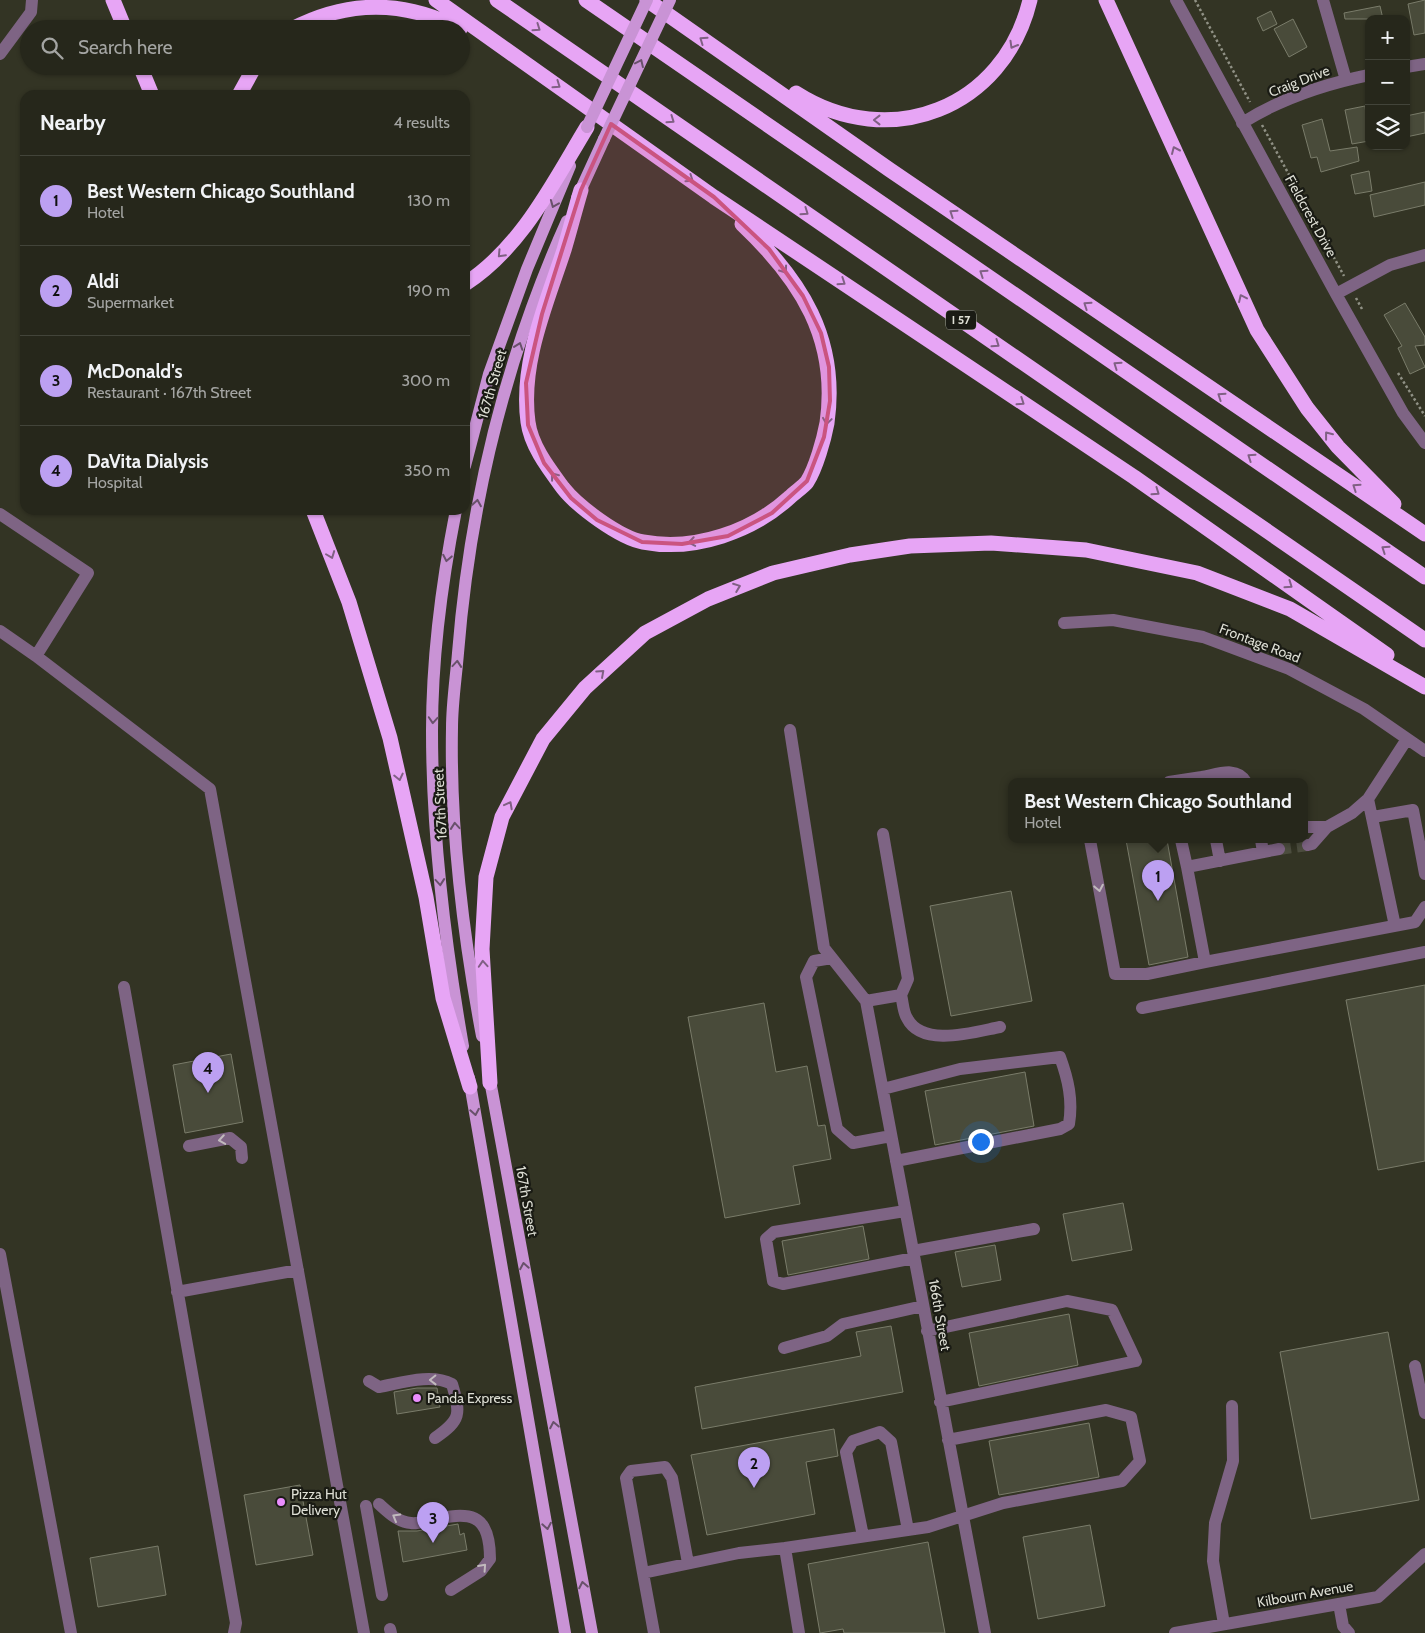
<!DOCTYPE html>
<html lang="en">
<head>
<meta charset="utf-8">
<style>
	:root { --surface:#26271b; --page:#323328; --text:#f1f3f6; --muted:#a4a5a3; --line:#42443a; --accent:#bca0f2 }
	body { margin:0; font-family:Cabin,sans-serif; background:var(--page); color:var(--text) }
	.controls { position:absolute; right:15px; top:15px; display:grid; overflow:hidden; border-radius:10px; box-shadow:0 1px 4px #0004 }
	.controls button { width:45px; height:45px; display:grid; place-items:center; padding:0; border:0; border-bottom:1px solid var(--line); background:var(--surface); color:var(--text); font:25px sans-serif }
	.you { position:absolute; left:980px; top:1141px; width:18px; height:18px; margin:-12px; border:4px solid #fff; border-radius:50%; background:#1a73e8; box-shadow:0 0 0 8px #1a73e833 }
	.badge { display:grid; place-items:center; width:32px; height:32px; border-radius:50%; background:var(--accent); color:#111; font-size:16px; font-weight:700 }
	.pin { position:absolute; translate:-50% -41px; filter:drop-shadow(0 1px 2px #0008) }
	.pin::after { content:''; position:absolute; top:26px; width:18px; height:15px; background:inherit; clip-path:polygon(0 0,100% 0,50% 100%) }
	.popup { position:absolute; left:1008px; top:778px; width:300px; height:65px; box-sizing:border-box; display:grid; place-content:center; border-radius:10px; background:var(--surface); filter:drop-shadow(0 1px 4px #0005); font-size:16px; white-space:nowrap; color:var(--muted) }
	.popup b { font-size:19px; color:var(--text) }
	.popup::after { content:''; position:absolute; left:50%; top:100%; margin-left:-10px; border:10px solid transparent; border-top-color:var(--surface) }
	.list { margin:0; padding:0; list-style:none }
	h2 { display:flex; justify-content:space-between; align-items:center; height:65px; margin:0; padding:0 20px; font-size:21px }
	h2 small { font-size:16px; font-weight:400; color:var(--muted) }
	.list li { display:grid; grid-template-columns:32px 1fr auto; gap:15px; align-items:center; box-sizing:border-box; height:90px; padding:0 20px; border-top:1px solid var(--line) }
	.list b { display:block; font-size:19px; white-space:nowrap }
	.list p { margin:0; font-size:16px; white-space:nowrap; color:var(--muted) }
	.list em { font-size:16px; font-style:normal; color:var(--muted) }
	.icon { flex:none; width:28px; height:28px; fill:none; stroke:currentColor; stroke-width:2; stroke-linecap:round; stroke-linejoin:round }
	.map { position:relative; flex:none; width:1425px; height:1633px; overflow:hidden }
	.search { position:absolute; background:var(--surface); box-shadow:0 1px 4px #0004; left:20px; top:20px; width:450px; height:55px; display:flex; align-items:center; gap:12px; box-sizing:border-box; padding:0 18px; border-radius:28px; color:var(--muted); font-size:19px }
	.panel { position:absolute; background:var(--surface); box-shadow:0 1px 4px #0004; left:20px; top:90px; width:450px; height:425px; border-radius:15px }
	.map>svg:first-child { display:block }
	.building { fill:#494b3a; stroke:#7a7c6a }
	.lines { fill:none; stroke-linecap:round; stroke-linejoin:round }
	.minor-tunnel { stroke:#4d4e3f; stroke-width:12; stroke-dasharray:12 6; stroke-linecap:butt }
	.path { stroke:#909185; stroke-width:2.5; stroke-dasharray:2.5 2.5; stroke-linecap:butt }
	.minor { stroke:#7e6484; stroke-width:12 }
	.major { stroke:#c993d5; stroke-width:12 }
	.highway { stroke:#e7a5f5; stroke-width:15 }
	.major-bridge { stroke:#c993d5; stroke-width:12 }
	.oneway { stroke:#806084 }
	.oneway2 { stroke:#69516b }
	.oneway3 { stroke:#c1babd }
	.marked { fill:#ca5480; fill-opacity:0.2; stroke:#ca5480; stroke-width:4; stroke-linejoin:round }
	.poi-dot { fill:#ea8dfd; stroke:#1a1b14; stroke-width:2 }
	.labels { text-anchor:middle; stroke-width:4.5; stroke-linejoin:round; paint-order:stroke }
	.shield { fill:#1a1b14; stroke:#a3a49b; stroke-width:1 }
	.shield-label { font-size:12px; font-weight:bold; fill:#dedfd5 }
	.street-label { font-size:14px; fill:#dedfd5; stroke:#1a1b14 }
	.poi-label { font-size:14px; fill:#dedfd5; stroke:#1a1b14; text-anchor:start }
</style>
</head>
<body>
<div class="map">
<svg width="1425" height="1633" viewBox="0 0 1425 1633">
	<rect width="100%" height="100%" fill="#333424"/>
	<path class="building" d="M1425,0V33L1414,35L1408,4Z
		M1380,6L1383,19H1345L1344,13Z
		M1271,11L1277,24L1263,31L1257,18Z
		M1293,19L1307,47L1289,57L1274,29Z
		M1365,106L1369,141L1352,144L1345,110Z
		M1425,112V133L1406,137V116Z
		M1322,119L1330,151L1357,147L1359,161L1321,172L1317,157L1311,158L1302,125Z
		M1369,171L1372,191L1355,194L1351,175Z
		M1425,182V205L1374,217L1370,195Z
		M1405,303L1425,337V345L1415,346L1425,367L1410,374L1398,348L1402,346L1384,315Z
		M1126,840H1167L1188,957L1149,965Z
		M1011,891L1032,1001L951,1016L930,906Z
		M1425,985V1161L1378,1170L1346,1000Z
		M764,1003L776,1072L807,1066L818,1126L825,1125L831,1159L793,1166L800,1204L725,1218L688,1017Z
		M231,1054L243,1122L185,1133L173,1065Z
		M1025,1072L1034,1126L935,1145L925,1091Z
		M1123,1203L1132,1250L1072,1261L1063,1214Z
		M863,1226L869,1259L788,1275L782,1241Z
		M995,1245L1001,1280L962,1287L955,1252Z
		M1069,1314L1078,1365L979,1386L969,1333Z
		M891,1326L903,1392L702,1429L695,1387L861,1356L856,1332Z
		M1388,1332L1419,1500L1311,1519L1280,1352Z
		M417,1388H437L440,1407L397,1414L394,1392Z
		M1089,1423L1099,1477L999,1495L989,1441Z
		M834,1429L838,1456L806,1462L815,1514L707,1535L691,1455Z
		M300,1485L313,1555L256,1565L244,1495Z
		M458,1524L460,1535L464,1533L467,1550L403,1562L398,1531H417Z
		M1090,1525L1105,1606L1038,1619L1023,1537Z
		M928,1542L945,1633H844L843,1629L820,1633L808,1564Z
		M158,1546L166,1595L98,1607L90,1558Z"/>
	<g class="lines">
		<path class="minor-tunnel" d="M1279,849L1308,845"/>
		<path class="path" d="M1195,0L1250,102
			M1262,125L1344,276
			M1356,298L1362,309
			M1398,373L1425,416"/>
		<path class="minor" d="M1176,0L1336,294L1403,413L1425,443
			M1323,0L1346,80
			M0,54L31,12L32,0
			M1406,67L1425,64
			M1242,123C1280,99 1325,84 1369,75
			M1336,294L1390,265L1425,255
			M0,514L88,573L36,656L210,789L364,1633
			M1064,623L1113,620L1203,637L1289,669L1364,709L1425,751
			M0,631L36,656
			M790,730L824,948L866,1001L985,1633
			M1202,777C1218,774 1237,766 1246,782
			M1169,782L1202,777L1203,782
			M1368,799L1395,926
			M1373,817L1413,810L1425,874
			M1304,827H1327
			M1090,840L1115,974H1147L1205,962
			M1181,840L1187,867
			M1216,840L1220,861
			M1261,840L1263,852
			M1308,845L1312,844L1327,827L1352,813L1368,799L1407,739
			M1279,849L1187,867L1205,962L1415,922L1425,907
			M832,958L814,961L806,977L837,1129L853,1143L891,1136
			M124,987L236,1623L234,1633
			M901,995C903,1002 903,1012 907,1018C922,1048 974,1032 1000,1027
			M866,1001L901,995L908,979L883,834
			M1142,1008L1425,952
			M883,1089L960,1069L1060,1057C1068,1079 1073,1100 1069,1124L1060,1129L896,1161
			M189,1146L230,1138L241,1147L242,1158
			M905,1211L774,1232L766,1239L773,1281L783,1284L914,1258
			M913,1251L1034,1229
			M0,1254L71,1633
			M177,1292L298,1270
			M927,1331L1067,1301L1112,1310L1136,1361L940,1402
			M784,1348L827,1336L843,1324L923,1306
			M1415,1366L1425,1413
			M369,1381L379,1387C401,1383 431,1373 452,1384C461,1414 461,1420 435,1438
			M379,1504C389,1513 398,1522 411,1523C417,1524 425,1521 430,1520C469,1512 490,1511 490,1559L481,1571L451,1590
			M366,1506L382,1595
			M863,1536L846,1452L853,1441L880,1432L891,1442L908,1530
			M785,1548L928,1527L1003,1503L1122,1481L1140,1461L1131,1417L1106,1410L948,1440
			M643,1573L626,1478L631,1471L665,1467L672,1478L688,1563
			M1339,1604L1343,1626L1349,1633
			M1224,1624L1213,1561L1215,1523L1233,1461L1232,1406
			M390,1629L391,1633
			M654,1633L643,1573L739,1553L785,1548L799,1633
			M1175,1633L1378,1597L1425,1554"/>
		<path class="major" d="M577,198L604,139
			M465,466L489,374L527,269L570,166
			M456,510C442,581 432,658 432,731C432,837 445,943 463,1046
			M482,1036C463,935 450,831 452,728C452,703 456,678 458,653C470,503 505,359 567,221
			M489,1075L592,1633
			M469,1078L565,1633"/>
		<path class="highway" d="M113,0L125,29
			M436,0L714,197L1134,477L1387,655
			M497,0L1425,640
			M586,0L1425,577
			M647,0L890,170L1425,534
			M1106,0L1257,330L1307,408L1338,447L1394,504
			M292,29C348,0 404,0 460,29
			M140,66L152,95
			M796,93C890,153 1004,108 1030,0
			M239,95L255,66
			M581,190C575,210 570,230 564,250C546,305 520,363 528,422C531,446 549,469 563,488C578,507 620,538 643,542C695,552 753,531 790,497C795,492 803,487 807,482C816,468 824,439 827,423C839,339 801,280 742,224
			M465,284C522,247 553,183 587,127
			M313,510L349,602L390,738L426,897L443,998L470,1087
			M490,1083L482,949L486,877L502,817L543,739L585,688L645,633L708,599L773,573L850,555L910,546L991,543L1086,550L1197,573L1290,609L1425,687"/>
		<path class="major-bridge" d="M587,127L647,0
			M604,139L670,0"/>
	</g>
	<defs><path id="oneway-chevron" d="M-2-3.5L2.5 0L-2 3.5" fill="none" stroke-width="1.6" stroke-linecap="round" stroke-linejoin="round" transform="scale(1.25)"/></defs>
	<g class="oneway">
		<use href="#oneway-chevron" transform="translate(537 28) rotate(35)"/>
		<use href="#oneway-chevron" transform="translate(703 40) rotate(-145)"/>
		<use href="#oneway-chevron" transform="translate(1013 45) rotate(120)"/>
		<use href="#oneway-chevron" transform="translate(557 85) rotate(35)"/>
		<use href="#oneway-chevron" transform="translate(671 120) rotate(35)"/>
		<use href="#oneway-chevron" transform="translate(877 120) rotate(180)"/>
		<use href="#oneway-chevron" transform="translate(1175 150) rotate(-114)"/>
		<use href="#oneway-chevron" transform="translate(690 179) rotate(35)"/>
		<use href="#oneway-chevron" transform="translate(805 212) rotate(35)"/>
		<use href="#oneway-chevron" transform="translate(953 213) rotate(-146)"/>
		<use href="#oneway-chevron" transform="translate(501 254) rotate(133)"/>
		<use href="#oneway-chevron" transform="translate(784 270) rotate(54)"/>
		<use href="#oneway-chevron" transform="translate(983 273) rotate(-146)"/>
		<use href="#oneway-chevron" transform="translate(842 282) rotate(34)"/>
		<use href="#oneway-chevron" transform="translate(1242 298) rotate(-115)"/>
		<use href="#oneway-chevron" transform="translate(1087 305) rotate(-146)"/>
		<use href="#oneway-chevron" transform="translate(996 344) rotate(35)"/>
		<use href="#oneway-chevron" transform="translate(1117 365) rotate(-145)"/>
		<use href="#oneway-chevron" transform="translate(1221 396) rotate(-146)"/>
		<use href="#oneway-chevron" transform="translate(1021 402) rotate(34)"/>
		<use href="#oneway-chevron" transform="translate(827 421) rotate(98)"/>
		<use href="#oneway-chevron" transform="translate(1328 435) rotate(-128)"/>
		<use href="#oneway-chevron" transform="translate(1251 457) rotate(-146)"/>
		<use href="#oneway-chevron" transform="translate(554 476) rotate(-128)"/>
		<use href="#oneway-chevron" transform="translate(1356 487) rotate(-146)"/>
		<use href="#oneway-chevron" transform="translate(1156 492) rotate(35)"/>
		<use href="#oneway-chevron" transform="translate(692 542) rotate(170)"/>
		<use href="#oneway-chevron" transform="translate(1385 549) rotate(-146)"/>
		<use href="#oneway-chevron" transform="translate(331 555) rotate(69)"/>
		<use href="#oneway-chevron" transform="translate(1289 585) rotate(35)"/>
		<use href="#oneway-chevron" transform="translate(737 587) rotate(-21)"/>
		<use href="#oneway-chevron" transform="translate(601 673) rotate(-42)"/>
		<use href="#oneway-chevron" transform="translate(399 777) rotate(77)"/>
		<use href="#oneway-chevron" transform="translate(509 805) rotate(-62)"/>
		<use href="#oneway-chevron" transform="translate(483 964) rotate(-94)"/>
	</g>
	<g class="oneway2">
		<use href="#oneway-chevron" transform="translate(640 63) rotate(-65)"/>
		<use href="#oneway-chevron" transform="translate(554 204) rotate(112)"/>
		<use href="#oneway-chevron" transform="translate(519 346) rotate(-71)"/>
		<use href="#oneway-chevron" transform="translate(477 503) rotate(-81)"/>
		<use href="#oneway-chevron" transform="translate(447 558) rotate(101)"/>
		<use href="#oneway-chevron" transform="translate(457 664) rotate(-85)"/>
		<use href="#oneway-chevron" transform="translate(433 720) rotate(94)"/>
		<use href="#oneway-chevron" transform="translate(455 826) rotate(-95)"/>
		<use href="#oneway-chevron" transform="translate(440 882) rotate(85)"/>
		<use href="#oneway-chevron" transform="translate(475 1112) rotate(80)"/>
		<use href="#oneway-chevron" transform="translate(524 1266) rotate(-100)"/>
		<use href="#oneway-chevron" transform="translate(554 1425) rotate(-101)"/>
		<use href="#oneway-chevron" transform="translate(547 1526) rotate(80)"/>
		<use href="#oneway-chevron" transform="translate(583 1585) rotate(-101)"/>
	</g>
	<g class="oneway3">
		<use href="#oneway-chevron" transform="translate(1099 888) rotate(79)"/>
		<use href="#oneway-chevron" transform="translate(222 1140) rotate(171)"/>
		<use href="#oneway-chevron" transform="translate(433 1380) rotate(179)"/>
		<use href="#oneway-chevron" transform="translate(396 1517) rotate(-150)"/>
		<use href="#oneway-chevron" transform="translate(483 1567) rotate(-48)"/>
	</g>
	<path class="marked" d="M611,124L714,197L769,249L803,296L821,333L829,367L830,401L824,437L807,481L772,513L728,536L682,544L642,542L597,520L571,498L544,463L528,425L526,383L542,314L581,190Z"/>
	<g class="poi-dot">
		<circle cx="417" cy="1398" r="5"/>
		<circle cx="281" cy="1502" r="5"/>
	</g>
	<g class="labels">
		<rect class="shield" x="946" y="310.5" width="30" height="19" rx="4"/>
		<g class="shield-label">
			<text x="961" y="324">I 57</text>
		</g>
		<g class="street-label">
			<text transform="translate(1299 81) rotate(-21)" y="5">Craig Drive</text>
			<text transform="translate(1311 216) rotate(61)" y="5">Fieldcrest Drive</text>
			<text transform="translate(492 384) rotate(-74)" y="5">167th Street</text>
			<text transform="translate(1260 643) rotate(21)" y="5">Frontage Road</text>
			<text transform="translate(440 804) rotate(-93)" y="5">167th Street</text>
			<text transform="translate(527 1201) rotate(80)" y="5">167th Street</text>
			<text transform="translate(940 1315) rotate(80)" y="5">166th Street</text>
			<text transform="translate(1305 1594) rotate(-10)" y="5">Kilbourn Avenue</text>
		</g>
		<g class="poi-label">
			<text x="427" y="1403">Panda Express</text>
			<text x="291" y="1499">Pizza Hut<tspan x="291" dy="16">Delivery</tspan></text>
		</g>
	</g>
</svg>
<div class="controls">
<button>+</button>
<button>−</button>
<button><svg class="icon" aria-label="layers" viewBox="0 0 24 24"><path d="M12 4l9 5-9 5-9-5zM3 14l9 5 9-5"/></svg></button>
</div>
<div class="you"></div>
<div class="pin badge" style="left:1158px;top:901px">1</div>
<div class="popup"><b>Best Western Chicago Southland</b>Hotel</div>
<div class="pin badge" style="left:754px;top:1488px">2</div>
<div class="pin badge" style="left:433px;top:1543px">3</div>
<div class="pin badge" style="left:208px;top:1093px">4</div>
<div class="search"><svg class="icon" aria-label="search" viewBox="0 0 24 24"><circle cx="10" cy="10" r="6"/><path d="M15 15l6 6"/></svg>Search here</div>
<section class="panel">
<h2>Nearby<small>4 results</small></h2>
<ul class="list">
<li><span class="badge">1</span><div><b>Best Western Chicago Southland</b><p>Hotel</p></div><em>130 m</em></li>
<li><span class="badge">2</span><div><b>Aldi</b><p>Supermarket</p></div><em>190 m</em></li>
<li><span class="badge">3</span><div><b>McDonald's</b><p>Restaurant · 167th Street</p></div><em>300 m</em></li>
<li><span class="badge">4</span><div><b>DaVita Dialysis</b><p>Hospital</p></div><em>350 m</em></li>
</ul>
</section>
</div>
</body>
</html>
